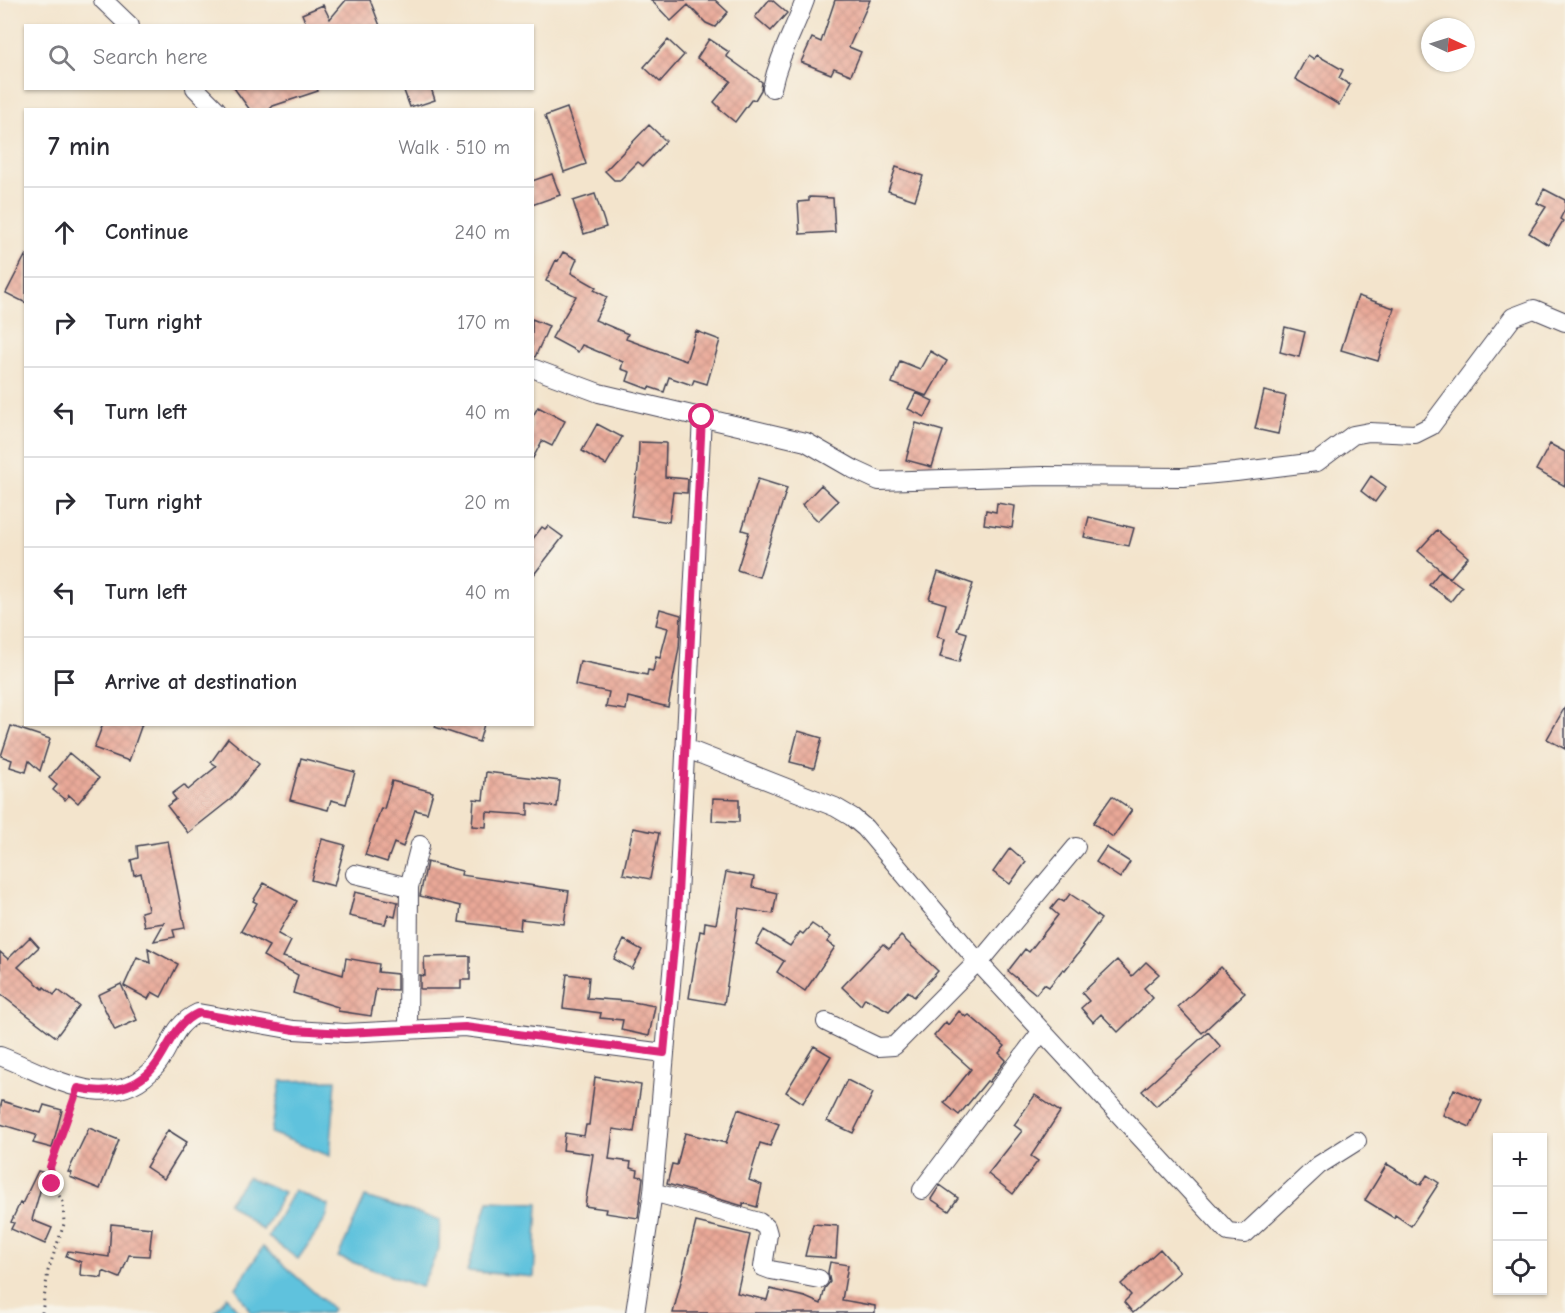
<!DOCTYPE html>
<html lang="en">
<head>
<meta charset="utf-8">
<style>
	:root { --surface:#fff; --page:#f2f2f3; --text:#2b2b33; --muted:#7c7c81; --line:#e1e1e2 }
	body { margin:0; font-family:"Comic Neue",sans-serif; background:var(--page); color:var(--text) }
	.controls { position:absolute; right:18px; bottom:18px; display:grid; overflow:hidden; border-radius:0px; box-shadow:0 2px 4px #0004 }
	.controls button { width:54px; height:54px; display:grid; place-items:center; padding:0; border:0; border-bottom:2px solid var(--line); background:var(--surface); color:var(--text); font:30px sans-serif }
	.compass { position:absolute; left:1421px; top:18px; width:54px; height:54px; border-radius:50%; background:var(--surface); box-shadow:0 2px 4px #0004; rotate:94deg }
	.stop { position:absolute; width:18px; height:18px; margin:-14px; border:4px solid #db2777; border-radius:50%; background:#fff }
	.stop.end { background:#db2777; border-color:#fff; box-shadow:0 2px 6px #0008 }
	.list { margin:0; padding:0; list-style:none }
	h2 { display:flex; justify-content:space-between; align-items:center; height:78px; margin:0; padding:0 24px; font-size:26px }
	h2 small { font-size:20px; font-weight:400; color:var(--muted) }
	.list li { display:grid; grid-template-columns:39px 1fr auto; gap:18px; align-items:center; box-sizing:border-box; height:90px; padding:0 24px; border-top:2px solid var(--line) }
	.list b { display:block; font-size:22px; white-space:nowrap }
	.list em { font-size:20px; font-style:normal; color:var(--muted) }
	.icon { flex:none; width:33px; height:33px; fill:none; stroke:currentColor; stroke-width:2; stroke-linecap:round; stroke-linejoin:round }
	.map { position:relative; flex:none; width:1565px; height:1313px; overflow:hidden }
	.search { position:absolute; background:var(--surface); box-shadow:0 2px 4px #0004; left:24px; top:24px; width:510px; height:66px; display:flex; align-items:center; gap:15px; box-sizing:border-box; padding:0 21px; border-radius:0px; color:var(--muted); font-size:22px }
	.panel { position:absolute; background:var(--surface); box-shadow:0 2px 4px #0004; left:24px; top:108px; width:510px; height:618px; border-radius:0px }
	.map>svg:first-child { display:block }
	.water { fill:#5fc2dd; stroke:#40728c; stroke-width:1.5 }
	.building { fill:url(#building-cross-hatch) }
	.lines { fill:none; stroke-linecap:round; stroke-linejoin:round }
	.minor-casing { stroke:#413f51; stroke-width:20 }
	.path { stroke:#413f51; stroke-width:3; stroke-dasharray:1.5 4.5; stroke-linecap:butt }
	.minor { stroke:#fff; stroke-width:18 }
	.route { stroke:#db2777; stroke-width:8 }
</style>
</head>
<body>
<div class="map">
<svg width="1565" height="1313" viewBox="0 0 1565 1313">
	<defs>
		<pattern id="building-cross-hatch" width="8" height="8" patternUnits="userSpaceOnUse" patternTransform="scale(1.5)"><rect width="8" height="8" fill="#e9a897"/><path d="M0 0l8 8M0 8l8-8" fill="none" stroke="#c89083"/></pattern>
	</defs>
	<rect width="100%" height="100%" fill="#f7f3e8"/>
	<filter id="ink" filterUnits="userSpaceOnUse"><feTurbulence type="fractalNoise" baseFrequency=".0167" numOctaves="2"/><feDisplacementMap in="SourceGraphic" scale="12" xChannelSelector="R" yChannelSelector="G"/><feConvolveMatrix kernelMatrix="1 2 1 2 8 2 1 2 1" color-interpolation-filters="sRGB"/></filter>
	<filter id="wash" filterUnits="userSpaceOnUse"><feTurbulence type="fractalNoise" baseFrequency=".008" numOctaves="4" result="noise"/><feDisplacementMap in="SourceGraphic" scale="24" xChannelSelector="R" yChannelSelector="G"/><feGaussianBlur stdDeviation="1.35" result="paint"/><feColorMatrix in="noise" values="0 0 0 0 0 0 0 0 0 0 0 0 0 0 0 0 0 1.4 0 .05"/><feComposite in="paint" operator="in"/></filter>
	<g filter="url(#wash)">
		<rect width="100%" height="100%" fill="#f3e4cc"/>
		<path class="water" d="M336,1080L330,1156L271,1133L281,1081Z
			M248,1177L284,1192L263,1230L228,1203Z
			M294,1190L329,1206L326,1219L298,1259L268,1237Z
			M365,1197L440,1220L439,1249L421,1287L338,1257Z
			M488,1201L538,1203L534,1277L467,1271Z
			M263,1247L333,1309L330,1313H251L236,1288Z
			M227,1296L239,1313H214Z"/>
		<g id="blocks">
			<path class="building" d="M346,0H370L380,26H307L302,14L323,5L330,19Z
				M651,0H715L728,12L715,27L706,23L688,5L671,21Z
				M769,0H772L787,13L771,31L755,17Z
				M835,0H870L849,47L861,52L851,75L834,68L831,74L801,62L812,38L821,42Z
				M709,39L729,52L726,56L762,82L761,90L755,100L752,99L735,122L719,109L720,108L714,102L731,81L697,58Z
				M668,40L684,55L660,82L644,67Z
				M1308,55L1314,59L1317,55L1343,70L1339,78L1350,85L1339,105L1295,79Z
				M234,88H317L318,91L273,106L269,110H250Z
				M403,88H431L435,100L417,106L416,105L410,107Z
				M567,108L586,164L564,172L545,116Z
				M649,125L666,141L643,166L638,162L620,180H614L605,171Z
				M896,167L923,176L915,200L888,191Z
				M552,174L560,195L532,205V181Z
				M1544,189L1565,200V209L1560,219L1563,221L1548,245L1529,233L1546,207L1537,203Z
				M595,194L606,227L584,234L573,201Z
				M809,197L833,198L835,232L800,234L798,202L809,201Z
				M563,252L577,259L571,273L596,287L594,290L607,297L595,320L628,334L626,339L686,361L696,331L720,340L707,384L694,380L692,385L669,377L664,392L649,387L648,389L627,381L630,372L621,369L623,362L582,345L578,352L552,338L576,296L546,281L556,260L558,261Z
				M26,254V303L6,293Z
				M1358,296L1394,308L1378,361L1341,350Z
				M532,319L549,326L535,357H532Z
				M1285,327L1305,332L1299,357L1280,352Z
				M930,351L947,361L927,396L892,383L900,361L920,369Z
				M1264,391L1286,396L1278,434L1255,429Z
				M916,393L933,401L925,417L908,409Z
				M538,407L565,421L552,446L542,441L532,460V418Z
				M916,423L943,431L932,467L906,460Z
				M597,424L622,437L606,465L582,451Z
				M639,442L666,443L665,477L688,479L687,493L673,492L669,522L631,516L638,468Z
				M1550,444L1565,452V486L1536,470Z
				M1371,476L1386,487L1375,502L1361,491Z
				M758,479L787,488L759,577L737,570L749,532L742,530Z
				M821,485L838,501L818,521L802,505Z
				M997,503L1015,506L1012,528L984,524L986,510L996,512Z
				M1089,517L1134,528L1129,546L1084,537Z
				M548,526L563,537L532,577V540L542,527L545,529Z
				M1437,530L1468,557L1450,578L1418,551Z
				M1440,571L1462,587L1451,601L1429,585Z
				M938,572L973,584L957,630L967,633L959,662L940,657L945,639L937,637L946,604L929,599Z
				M660,609L681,615L679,648L668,707L628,697L626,710L606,707L609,692L575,685L580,661L647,675L648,670L653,671L656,657L660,658L668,628L656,625Z
				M1565,707V749L1547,739Z
				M103,724H142L129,761L94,748Z
				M436,724H484L479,742L435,727Z
				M11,726L50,739L40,771L29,761L26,772L10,767L12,760L1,756Z
				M798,731L822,738L814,768L790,762Z
				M228,738L259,764L231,799L188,833L167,806L176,799L172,794L184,785L188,790L217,766L211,762Z
				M69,753L99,778L78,803L69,795L65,800L53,790L57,785L49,778Z
				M301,758L355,772L346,804L331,800L328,810L290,800Z
				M486,772L560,781L557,807L528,803V815L487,812L486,827L472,826L474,799L483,800Z
				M392,781L433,792L427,813L415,810L403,847L394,843L387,862L365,855L381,808L384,809Z
				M1112,796L1132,810L1113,837L1093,823Z
				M713,798L739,799V822L712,821Z
				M633,828L659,833L650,879L623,874Z
				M322,839L345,845L334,886L311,880Z
				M168,841L185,928L173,930L175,937L154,941L164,923L144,926L141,912L148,910L143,883L141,873L134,875L131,860L138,858L137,846Z
				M1106,847L1130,862L1120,878L1096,862Z
				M1010,848L1026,862L1010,884L993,872Z
				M427,862L462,871L461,875L569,891L564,924L521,919L520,930L459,922L461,906L420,896Z
				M726,872L754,877L752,887L777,893L773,914L739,908L724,1004L689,998L700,931L704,932L705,922L716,924Z
				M264,883L297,901L278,934L291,941L283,957L343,975L346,958L379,964L378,972L397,974V990L376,989L371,1016L338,1011V1007L293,993L298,975L263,956L269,946L241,931L257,903L253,901Z
				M355,892L398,902L395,917L388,915L385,924L349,916Z
				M1070,894L1088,906L1087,908L1101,919L1082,945L1084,946L1065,970L1063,969L1049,987L1044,984L1036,994L1008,971L1025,949L1029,952L1058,915L1051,909L1059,899L1064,902Z
				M812,924L831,937L827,942L835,947L805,991L777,972L784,961L756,944L764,930L790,946L800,932L803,934Z
				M901,936L938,971L914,997L908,991L889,1011L865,998L861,1005L842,987L883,944L889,949Z
				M30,937L39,947L18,967L43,989L44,987L54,995L58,990L79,1006L56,1037L0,994V952L8,959Z
				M624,940L642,950L632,969L614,959Z
				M148,948L178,964L161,997L152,992L148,999L124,986L137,957L150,963Z
				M470,956V980H461V989H420V975L425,976L424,957Z
				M1117,960L1132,976L1146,962L1159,974L1144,988L1153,998L1118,1032L1101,1014L1093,1022L1081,1008L1089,1001L1082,993Z
				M1221,967L1245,993L1202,1033L1178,1007Z
				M567,974L589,977L587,998L627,1001L655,1006L649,1036L621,1030L623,1020L600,1018L601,1013L563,1008Z
				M121,984L137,1020L115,1030L98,995Z
				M959,1011L966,1017L969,1015L1005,1046L999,1053L1006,1060L989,1082L987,1081L959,1115L944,1103L971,1069L934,1036L946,1022L948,1025Z
				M1208,1032L1221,1047L1156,1106L1142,1091Z
				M814,1046L831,1056L803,1103L786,1092Z
				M595,1077L641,1085L634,1132L613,1129L609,1159L631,1162L630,1168L638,1170L637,1176L643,1177L638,1218L605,1213L606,1209L585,1206L593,1154L563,1150L565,1133L584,1136L586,1125H589Z
				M847,1080L873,1093L853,1133L827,1121Z
				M1454,1089L1482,1101L1470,1127L1443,1115Z
				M1035,1095L1060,1112L1031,1156L1038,1161L1013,1194L988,1174L1022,1131L1014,1125Z
				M2,1101L41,1113L44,1105L62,1110L52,1148L33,1143L36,1135L0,1124V1109Z
				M738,1109L779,1124L770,1146L760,1143L749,1180L762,1185L757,1207L743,1203V1206L667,1184L672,1164L677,1165L685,1133L726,1143Z
				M89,1128L119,1140L100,1189L70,1177L72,1173L68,1172Z
				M168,1130L187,1142L164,1179L146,1167Z
				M1387,1164L1421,1185L1427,1175L1439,1183L1411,1226L1395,1215L1394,1218L1365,1200Z
				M38,1171L45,1173L32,1220L52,1228L45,1244L11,1229L14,1223L11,1222L20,1203L22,1204Z
				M940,1185L958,1198L949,1211L931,1199Z
				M696,1222L750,1235L737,1293L767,1300L770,1289L805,1297L821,1304L825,1288L830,1282L828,1272L830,1262L848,1265L842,1300L875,1306V1313H673Z
				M111,1224L152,1228L149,1256L129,1255L120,1278L103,1271L102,1278L80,1275L81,1262L66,1256L68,1251L109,1257Z
				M813,1224L838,1226L836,1258L805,1256Z
				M1160,1249L1180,1272L1133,1313L1124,1302L1131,1295L1121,1284Z"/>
		</g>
	</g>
	<g filter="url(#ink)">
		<use href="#blocks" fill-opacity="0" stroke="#413f51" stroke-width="1.5"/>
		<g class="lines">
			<defs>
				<path id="minor" d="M103,0L130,26
					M195,88L217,110
					M772,88C779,55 794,31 805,0
					M532,368L599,393L806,442L853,469L879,481L1043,476L1183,477L1236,472L1317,462L1353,435L1369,432L1415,434L1431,426L1513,317L1534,309L1565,322
					M685,748L835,807L852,817L865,828L979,963L1228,1232L1245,1234L1319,1165L1357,1141
					M355,874L409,887
					M979,963L1076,847
					M826,1022L878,1047L894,1046L978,961
					M408,1029L409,887L420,845
					M0,1056C50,1075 111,1118 156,1066C172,1046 172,1025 198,1013L294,1030L345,1033L465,1027L664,1053
					M922,1190L1042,1031
					M653,1192L759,1222L766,1227L768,1234L763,1267L771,1270L819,1279
					M635,1313L653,1192L677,915L702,417"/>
			</defs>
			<use href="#minor" class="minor-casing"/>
			<path class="path" d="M42,1313L48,1271L64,1224L63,1202L52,1184L50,1167L72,1103"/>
			<use href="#minor" class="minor"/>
		</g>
	</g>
	<g class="lines" filter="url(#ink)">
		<path class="route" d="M52,1184L50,1167L78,1088C107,1095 139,1089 157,1063C170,1044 176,1023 198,1013L294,1030L345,1033L465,1027L664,1053L677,915L702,417"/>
	</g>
</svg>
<div class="controls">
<button>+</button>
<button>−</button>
<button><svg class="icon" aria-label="locate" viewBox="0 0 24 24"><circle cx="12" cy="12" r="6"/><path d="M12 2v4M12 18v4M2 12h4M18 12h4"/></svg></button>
</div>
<svg class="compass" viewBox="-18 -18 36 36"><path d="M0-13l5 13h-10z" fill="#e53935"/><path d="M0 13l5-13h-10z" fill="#7c7c81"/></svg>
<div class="stop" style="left:702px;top:417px"></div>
<div class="stop end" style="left:52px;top:1184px"></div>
<div class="search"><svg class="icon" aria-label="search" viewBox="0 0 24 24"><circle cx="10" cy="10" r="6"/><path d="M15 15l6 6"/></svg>Search here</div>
<section class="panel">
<h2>7 min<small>Walk · 510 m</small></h2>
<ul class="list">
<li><svg class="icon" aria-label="ahead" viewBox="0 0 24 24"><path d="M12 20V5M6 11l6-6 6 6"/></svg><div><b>Continue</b></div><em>240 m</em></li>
<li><svg class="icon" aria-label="right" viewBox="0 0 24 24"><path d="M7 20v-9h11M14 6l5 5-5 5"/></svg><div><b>Turn right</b></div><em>170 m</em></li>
<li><svg class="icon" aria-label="left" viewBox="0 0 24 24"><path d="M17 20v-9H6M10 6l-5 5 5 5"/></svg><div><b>Turn left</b></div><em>40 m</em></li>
<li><svg class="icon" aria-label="right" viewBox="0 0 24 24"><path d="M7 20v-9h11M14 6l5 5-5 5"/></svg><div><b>Turn right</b></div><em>20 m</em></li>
<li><svg class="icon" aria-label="left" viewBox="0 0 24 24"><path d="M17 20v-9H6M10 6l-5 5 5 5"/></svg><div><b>Turn left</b></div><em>40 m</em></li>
<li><svg class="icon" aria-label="arrive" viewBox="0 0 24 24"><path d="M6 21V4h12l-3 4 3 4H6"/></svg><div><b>Arrive at destination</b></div></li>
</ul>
</section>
</div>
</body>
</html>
